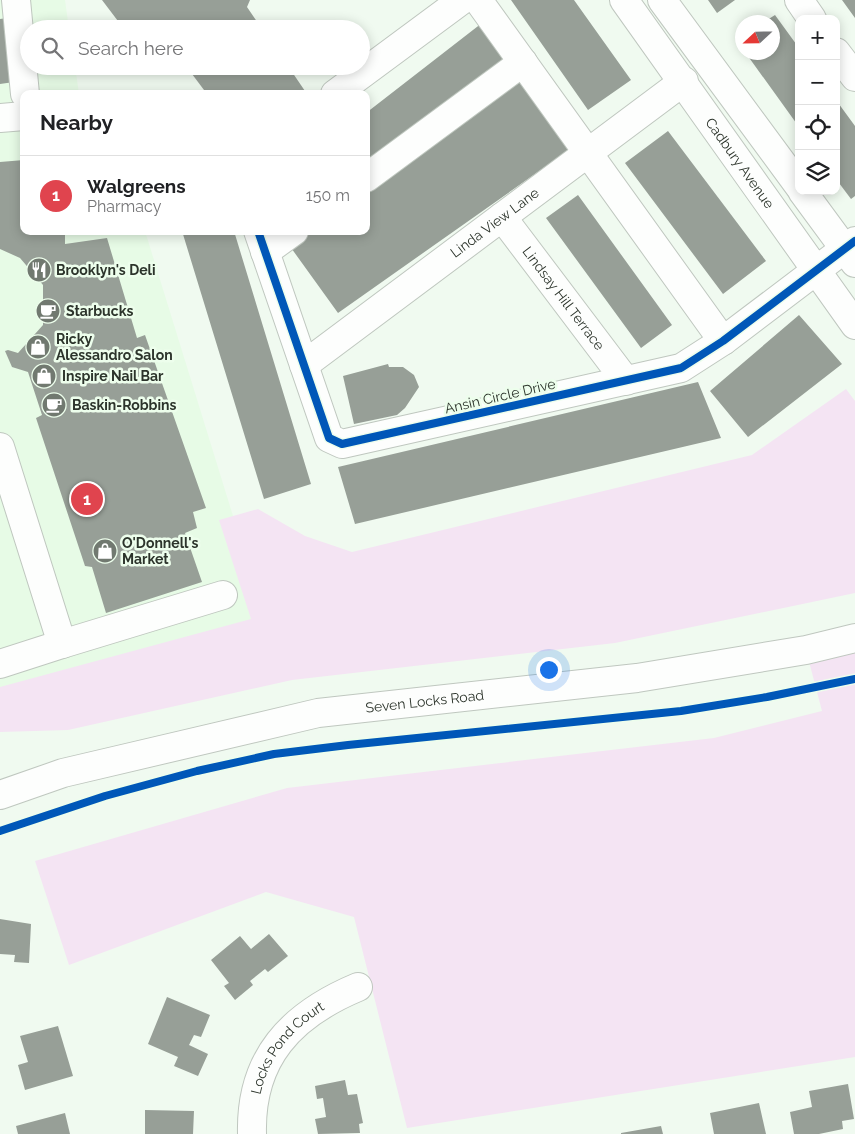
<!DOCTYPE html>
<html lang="en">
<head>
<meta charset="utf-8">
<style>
	:root { --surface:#fff; --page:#f6f6f6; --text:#202124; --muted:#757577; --line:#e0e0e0; --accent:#717970 }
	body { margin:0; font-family:Raleway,sans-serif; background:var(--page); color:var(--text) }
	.controls { position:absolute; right:15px; top:15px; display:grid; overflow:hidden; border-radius:10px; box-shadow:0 2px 12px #0003 }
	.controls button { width:45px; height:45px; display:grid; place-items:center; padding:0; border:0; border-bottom:1px solid var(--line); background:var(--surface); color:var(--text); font:25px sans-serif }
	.compass { position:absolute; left:735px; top:15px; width:45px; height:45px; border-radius:50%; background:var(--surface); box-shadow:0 2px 12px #0003; rotate:248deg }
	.you { position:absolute; left:548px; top:669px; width:18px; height:18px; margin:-12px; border:4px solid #fff; border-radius:50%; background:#1a73e8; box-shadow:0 0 0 8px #1a73e833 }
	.badge { display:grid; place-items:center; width:32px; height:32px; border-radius:50%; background:var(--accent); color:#fff; font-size:16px; font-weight:700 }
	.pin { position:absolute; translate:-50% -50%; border:2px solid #fff; box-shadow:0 1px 5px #0006 }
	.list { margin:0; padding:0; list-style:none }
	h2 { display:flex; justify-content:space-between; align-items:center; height:65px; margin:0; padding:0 20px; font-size:21px }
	h2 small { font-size:16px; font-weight:400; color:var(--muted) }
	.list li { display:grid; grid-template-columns:32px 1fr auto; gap:15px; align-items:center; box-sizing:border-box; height:80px; padding:0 20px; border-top:1px solid var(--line) }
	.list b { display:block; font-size:19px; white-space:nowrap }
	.list p { margin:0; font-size:16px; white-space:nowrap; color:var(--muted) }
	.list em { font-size:16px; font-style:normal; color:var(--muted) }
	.icon { flex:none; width:28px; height:28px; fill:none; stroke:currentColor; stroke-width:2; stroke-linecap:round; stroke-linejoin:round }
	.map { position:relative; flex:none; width:855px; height:1134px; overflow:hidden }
	.search { position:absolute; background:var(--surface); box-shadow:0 2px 12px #0003; left:20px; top:20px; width:350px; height:55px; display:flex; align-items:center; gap:12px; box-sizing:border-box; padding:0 18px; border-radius:28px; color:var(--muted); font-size:19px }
	.panel { position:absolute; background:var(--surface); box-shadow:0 2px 12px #0003; left:20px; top:90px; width:350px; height:145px; border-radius:10px }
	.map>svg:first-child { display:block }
	.built { fill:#e7fbe6 }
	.green { fill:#f4e4f3 }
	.building { fill:#979f97 }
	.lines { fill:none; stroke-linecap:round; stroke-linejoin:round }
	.minor-casing { stroke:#bfc7bf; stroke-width:30 }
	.major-casing { stroke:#bfc7bf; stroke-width:30 }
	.minor { stroke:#fdfefd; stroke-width:28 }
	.major { stroke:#fdfefd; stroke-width:28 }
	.cycleway-casing { stroke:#edfeec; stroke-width:11 }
	.cycleway { stroke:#0057b8; stroke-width:8 }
	.labels { text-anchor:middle; stroke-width:5; stroke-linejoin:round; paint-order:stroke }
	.street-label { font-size:14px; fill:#2c342b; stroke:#edfeec }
	.poi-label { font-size:14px; font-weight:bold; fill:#2c342b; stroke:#edfeec; text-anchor:start }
</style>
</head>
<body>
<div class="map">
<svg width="855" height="1134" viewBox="0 0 855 1134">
	<rect width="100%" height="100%" fill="#f0faf0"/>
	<path class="built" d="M0,0H65L69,29H29V66H75L79,94H24V231H145L267,626L0,699Z"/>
	<path class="green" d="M846,389L855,401V593L615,643L292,680L68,730L0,732V687L251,619L219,520L258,509L305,536L352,552L752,455Z
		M855,638V1057L407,1128L354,917L266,892L69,965L35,861L287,788L714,738L822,711L806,650Z"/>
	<path class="building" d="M102,0H250L247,7L262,29H124Z
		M511,0H574L631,80L588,110Z
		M708,0H735L717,13Z
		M842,0H855V18Z
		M775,15L799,48V127L745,52H772V22H764Z
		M7,18L14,82L0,84V19Z
		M482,23L514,68L366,171V113Z
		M186,66H288L307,94H207Z
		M520,77L569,150L338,313L289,245L308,231H366V189Z
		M836,100L855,126V196L851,199L836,179Z
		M668,131L766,261L723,294L625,163Z
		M24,160V231H65V244L107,238L137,338L145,335L206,508L193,512L197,528L185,533L202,582L106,613L92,567L85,566L36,418L42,415L28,372L12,367L5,351L8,350L18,353L43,325V285L20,258L0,249V162Z
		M578,195L672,325L641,348L546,218Z
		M182,231H234L311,484L264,499Z
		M799,315L842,364L748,437L710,391Z
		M388,364L389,367H403L414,375L419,387L405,408L397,415L354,424L343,376Z
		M698,382L721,438L355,524L338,467Z
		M0,919L31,924L29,963L14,962L15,955L0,954Z
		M269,934L288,956L268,972L265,969L250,981L253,985L235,1000L224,986L229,983L211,960L240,936L251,949Z
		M167,997L210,1015L201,1037L194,1035L189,1045L208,1054L198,1076L174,1066L178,1057L148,1044Z
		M58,1026L73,1076L25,1090L18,1065L28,1062L20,1036Z
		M345,1080L348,1095L357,1094L363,1123L359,1124L360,1133L318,1134L315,1119L326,1117L323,1098L317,1099L315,1086Z
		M848,1084L854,1119L842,1121L843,1129L819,1134H794L790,1112L812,1107L809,1091Z
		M759,1103L766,1134H714L710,1113Z
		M145,1110L194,1111L193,1134H145Z
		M65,1113L70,1134H18L16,1126Z
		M661,1126L663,1134H621V1133Z"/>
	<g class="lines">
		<defs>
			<g id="minor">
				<path d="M16,0L25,94"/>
				<path d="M478,0L723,341"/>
				<path id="s1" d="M624,0L855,325"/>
				<path d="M662,0L799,186"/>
				<path d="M799,0L812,19"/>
				<path d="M836,52L855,77"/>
				<path d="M335,94L462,0"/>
				<path d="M0,118L24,116"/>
				<path d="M366,178L523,62"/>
				<path d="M802,191L855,263"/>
				<path id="s2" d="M502,217L626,381"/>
				<path d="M258,231L329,438L342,444L681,368L723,341L855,241"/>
				<path d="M265,252L294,231"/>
				<path id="s3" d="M304,365L684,81"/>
				<path d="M0,447L62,644L0,664"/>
				<path d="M62,644L223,595"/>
				<path id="s4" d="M252,1134C250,1058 291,1015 358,987"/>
			</g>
			<g id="major">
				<path id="s5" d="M0,795L63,773L318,713L637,678L806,650L855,638"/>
			</g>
		</defs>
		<use href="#minor" class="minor-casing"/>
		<use href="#major" class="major-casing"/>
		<use href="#minor" class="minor"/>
		<use href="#major" class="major"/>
		<defs>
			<path id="cycleway" d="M258,231L329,438L342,444L681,368L723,341L855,241
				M0,831L105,796L197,771L274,754L348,745L681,711L767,697L855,679"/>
		</defs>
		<use href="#cycleway" class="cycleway-casing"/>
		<use href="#cycleway" class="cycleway"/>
	</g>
	<defs>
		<symbol id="restaurant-disc" viewBox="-11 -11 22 22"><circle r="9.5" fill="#717970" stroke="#edfeec"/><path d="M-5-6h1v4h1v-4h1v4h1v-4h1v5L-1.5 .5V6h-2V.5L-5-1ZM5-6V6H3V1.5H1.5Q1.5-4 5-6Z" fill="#fff"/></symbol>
		<symbol id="cafe-disc" viewBox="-11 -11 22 22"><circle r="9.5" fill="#717970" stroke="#edfeec"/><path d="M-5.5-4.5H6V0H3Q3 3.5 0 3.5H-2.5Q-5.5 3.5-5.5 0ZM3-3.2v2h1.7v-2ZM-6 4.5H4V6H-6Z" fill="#fff"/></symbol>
		<symbol id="shop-disc" viewBox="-11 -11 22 22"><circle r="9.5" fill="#717970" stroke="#edfeec"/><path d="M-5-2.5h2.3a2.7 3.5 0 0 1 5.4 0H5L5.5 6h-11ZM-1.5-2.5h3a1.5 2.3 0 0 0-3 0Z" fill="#fff"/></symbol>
	</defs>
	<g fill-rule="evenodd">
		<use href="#restaurant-disc" x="25" y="256" width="28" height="28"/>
		<use href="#cafe-disc" x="34" y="297" width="28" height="28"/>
		<use href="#shop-disc" x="24" y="333" width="28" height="28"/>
		<use href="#shop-disc" x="30" y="362" width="28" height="28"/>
		<use href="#cafe-disc" x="40" y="391" width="28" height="28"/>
		<use href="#shop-disc" x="91" y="537" width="28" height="28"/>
	</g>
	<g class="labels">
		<g class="street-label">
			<text dy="5" stroke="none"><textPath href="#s1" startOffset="200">Cadbury Avenue</textPath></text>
			<text dy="5" stroke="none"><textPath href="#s3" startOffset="238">Linda View Lane</textPath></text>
			<text dy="5" stroke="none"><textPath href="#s2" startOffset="102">Lindsay Hill Terrace</textPath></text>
			<text transform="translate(500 396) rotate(-13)" y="5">Ansin Circle Drive</text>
			<text dy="5" stroke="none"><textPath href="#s5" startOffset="436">Seven Locks Road</textPath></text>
			<text dy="5" stroke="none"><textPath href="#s4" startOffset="98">Locks Pond Court</textPath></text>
		</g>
		<g class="poi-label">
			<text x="56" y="275">Brooklyn's Deli</text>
			<text x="66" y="316">Starbucks</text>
			<text x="56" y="344">Ricky<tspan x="56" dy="16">Alessandro Salon</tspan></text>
			<text x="62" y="381">Inspire Nail Bar</text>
			<text x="72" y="410">Baskin-Robbins</text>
			<text x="122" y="548">O'Donnell's<tspan x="122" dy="16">Market</tspan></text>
		</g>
	</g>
</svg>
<div class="controls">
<button>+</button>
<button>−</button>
<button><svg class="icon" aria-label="locate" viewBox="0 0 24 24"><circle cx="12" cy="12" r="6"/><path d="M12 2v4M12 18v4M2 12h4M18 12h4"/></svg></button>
<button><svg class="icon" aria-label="layers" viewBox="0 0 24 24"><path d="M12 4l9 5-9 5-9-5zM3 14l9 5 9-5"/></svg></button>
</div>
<svg class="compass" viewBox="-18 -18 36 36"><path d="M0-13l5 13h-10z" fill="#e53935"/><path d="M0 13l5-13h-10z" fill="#757577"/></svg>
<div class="you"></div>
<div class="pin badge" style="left:87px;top:499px;background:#e0444e">1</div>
<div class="search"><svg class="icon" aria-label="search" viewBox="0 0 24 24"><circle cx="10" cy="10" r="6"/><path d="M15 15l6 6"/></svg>Search here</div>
<section class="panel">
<h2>Nearby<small></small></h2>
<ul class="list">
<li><span class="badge" style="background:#e0444e">1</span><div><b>Walgreens</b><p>Pharmacy</p></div><em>150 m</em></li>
</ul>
</section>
</div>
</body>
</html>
